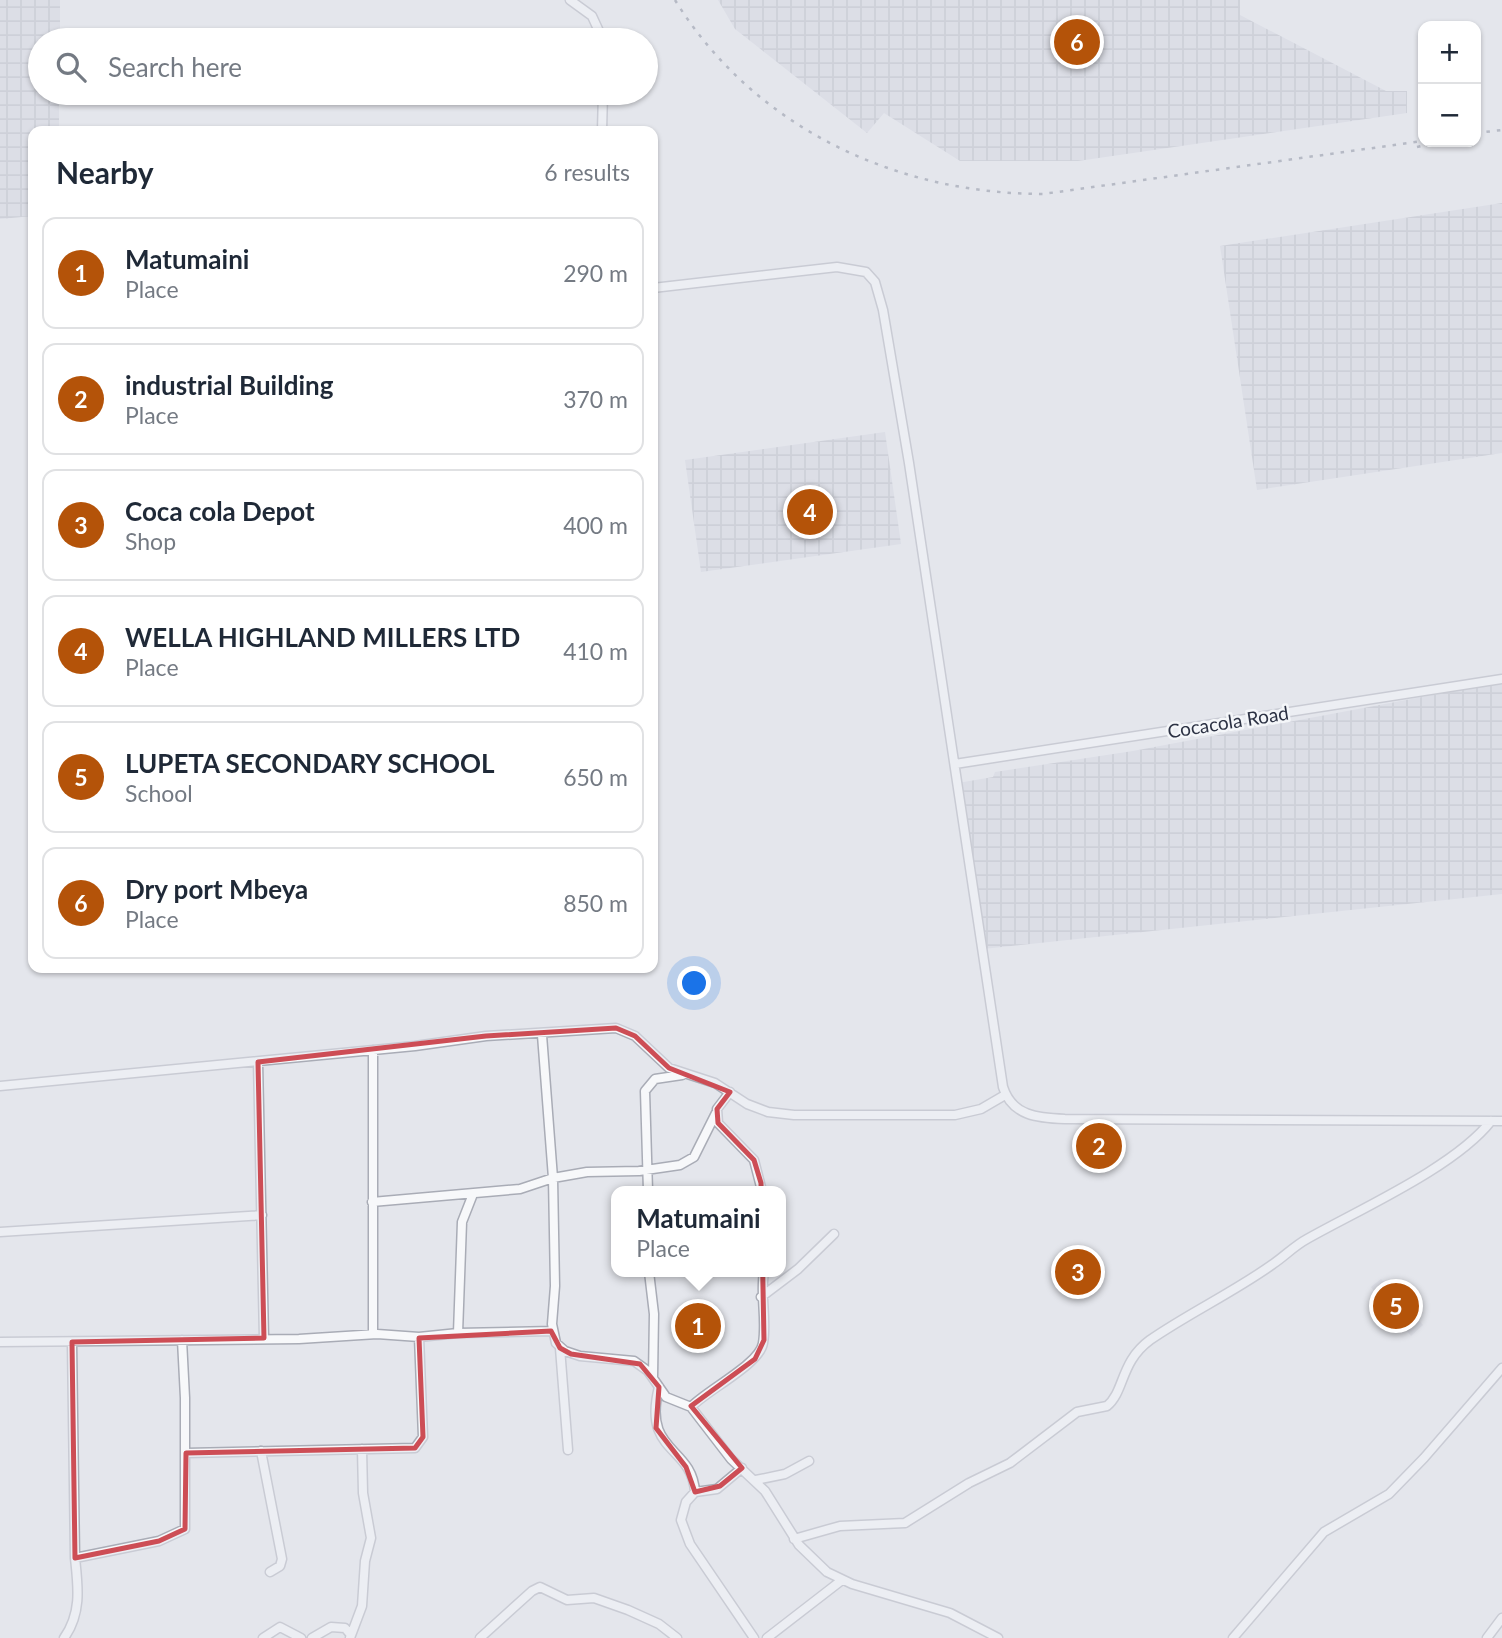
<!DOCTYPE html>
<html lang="en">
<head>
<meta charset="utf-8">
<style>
	:root { --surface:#fff; --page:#f2f2f3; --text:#1f2937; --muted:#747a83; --line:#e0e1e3; --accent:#b45309 }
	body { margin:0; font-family:Lato,sans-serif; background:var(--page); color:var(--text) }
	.controls { position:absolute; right:21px; top:21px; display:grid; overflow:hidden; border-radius:14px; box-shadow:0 2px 5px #0004 }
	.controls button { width:63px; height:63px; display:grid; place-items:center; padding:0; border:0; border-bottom:2px solid var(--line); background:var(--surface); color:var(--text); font:35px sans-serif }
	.you { position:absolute; left:695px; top:984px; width:24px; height:24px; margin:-18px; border:5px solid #fff; border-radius:50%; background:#1a73e8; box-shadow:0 0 0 10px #1a73e833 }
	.badge { display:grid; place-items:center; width:46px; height:46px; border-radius:50%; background:var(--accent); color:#fff; font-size:23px; font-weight:700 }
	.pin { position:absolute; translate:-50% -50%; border:4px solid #fff; box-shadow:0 2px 7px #0006 }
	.popup { position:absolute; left:611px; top:1186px; width:175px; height:91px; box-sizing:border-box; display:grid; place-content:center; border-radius:14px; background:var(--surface); filter:drop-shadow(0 2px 5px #0005); font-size:23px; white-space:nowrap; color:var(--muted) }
	.popup b { font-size:26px; color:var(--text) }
	.popup::after { content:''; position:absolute; left:50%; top:100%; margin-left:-14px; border:14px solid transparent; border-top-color:var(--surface) }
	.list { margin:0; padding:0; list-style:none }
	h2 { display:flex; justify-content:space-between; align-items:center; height:91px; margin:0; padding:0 28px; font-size:30px }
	h2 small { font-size:23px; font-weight:400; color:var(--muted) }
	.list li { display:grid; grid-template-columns:46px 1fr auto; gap:21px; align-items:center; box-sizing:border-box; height:112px; margin:0 14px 14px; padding:0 14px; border:2px solid var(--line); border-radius:14px }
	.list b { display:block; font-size:26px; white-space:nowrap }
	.list p { margin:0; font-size:23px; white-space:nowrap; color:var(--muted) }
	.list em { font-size:23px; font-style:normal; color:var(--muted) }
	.icon { flex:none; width:38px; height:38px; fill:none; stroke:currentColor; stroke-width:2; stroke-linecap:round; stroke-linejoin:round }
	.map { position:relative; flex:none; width:1502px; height:1638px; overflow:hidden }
	.search { position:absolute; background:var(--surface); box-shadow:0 2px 5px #0004; left:28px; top:28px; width:630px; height:77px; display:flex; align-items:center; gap:18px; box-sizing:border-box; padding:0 24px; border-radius:38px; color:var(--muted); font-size:26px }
	.panel { position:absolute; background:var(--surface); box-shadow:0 2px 5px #0004; left:28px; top:126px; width:630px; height:847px; border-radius:14px }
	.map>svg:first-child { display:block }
	.built { fill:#d2d5de }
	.industrial { fill:url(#industrial-grid) }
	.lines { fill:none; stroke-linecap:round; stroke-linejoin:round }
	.minor-casing { stroke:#a9acb6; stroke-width:11 }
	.minor { stroke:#f7f8fa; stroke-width:8 }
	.rail { stroke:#7e8595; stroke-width:2.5; stroke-dasharray:3.5 7; stroke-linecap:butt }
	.marked { fill:none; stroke:#cd4d55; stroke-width:5; stroke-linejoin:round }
	.labels { text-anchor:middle; stroke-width:5; stroke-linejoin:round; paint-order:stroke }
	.street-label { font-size:19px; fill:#2c3244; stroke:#f4f6f9 }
</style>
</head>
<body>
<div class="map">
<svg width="1502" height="1638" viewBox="0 0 1502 1638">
	<defs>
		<pattern id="industrial-grid" width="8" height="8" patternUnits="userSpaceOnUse" patternTransform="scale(1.75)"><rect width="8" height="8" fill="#d2d5de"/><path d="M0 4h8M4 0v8" fill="none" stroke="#b4b7c0"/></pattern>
	</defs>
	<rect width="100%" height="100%" fill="#e4e6ec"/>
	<path class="built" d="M1381,1279L1423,1325L1411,1336L1371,1287Z"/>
	<path class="industrial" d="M0,0H60V40H40V93H59V131H33V216L0,219Z
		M718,0H1240V15L1386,91H1407V113L1078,161H960L884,113L867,133L735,29Z
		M1502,203V453L1257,490L1220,246Z
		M885,432L901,544L701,572L685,460Z
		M1502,682V894L983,949L958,783L993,777L995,772L1133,751Z"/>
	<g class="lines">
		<defs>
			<path id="minor" d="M570,0L592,16L603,40
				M602,131L603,93
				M653,288L837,267L866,272L875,282L883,310L909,463L1003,1087C1012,1116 1038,1118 1065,1119L1502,1121
				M955,764L1502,679
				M542,1035L553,1178L555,1286L552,1324L556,1343L565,1351L580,1356L634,1361L648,1371L666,1397L691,1407L731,1459L765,1491L799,1545L827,1572L852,1584L950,1613L998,1638
				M373,1050V1334
				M258,1062L264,1338
				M0,1086L415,1046L486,1036L616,1028L635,1036L669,1068L715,1083L747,1104L768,1112L794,1115H955L981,1109L1005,1095
				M730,1092L717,1109L718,1123L754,1160L762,1191
				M648,1191L645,1091L655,1079L682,1075
				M372,1202L520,1189L553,1178L587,1172L639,1171L680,1165L694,1157L716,1113
				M0,1232L262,1215
				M649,1272L654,1314L653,1377
				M761,1297L798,1269L834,1234
				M458,1333L462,1222L473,1194
				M0,1342L299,1339L377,1334L419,1337L458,1333L552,1331
				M560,1348L568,1450
				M659,1387C642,1454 692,1445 695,1492
				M691,1407C707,1390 760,1364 763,1343C767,1319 760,1296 764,1272
				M261,1451L282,1559L280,1566L270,1572
				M186,1453L415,1448L423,1437L419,1337
				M742,1468L717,1489L695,1492L686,1502L681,1520L690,1544L754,1638
				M756,1480L785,1474L809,1461
				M794,1539L840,1526L905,1523L969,1483L1010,1463L1077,1412L1107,1406C1125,1391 1120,1362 1150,1340C1189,1313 1234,1292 1273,1264C1285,1256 1294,1246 1307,1239C1360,1209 1455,1167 1491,1121
				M75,1558L159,1541L185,1529V1398L182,1340
				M64,1638C82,1613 78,1586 75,1558L72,1342
				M263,1638L280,1627L301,1638
				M312,1638L331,1627L345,1628L351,1635
				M350,1638L362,1606L365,1561L371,1538L363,1493L362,1449
				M480,1638L532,1591L540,1587L567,1600L594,1598L628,1610L659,1624L677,1638
				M767,1638L842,1580
				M1233,1638L1324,1532L1389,1494L1424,1458L1502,1368
				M1487,1638L1502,1618"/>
		</defs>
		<use href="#minor" class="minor-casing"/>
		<use href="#minor" class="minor"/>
		<path class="rail" d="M675,0C754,128 897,194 1043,194L1423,141
			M1476,133L1502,130
			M1417,147L1438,142"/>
	</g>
	<path d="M0 0H1502V1638H0ZM616,1028L635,1036L669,1068L730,1092L717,1109L718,1123L754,1160L761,1183L764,1340L755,1359L691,1406L742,1468L720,1486L695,1492L686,1467L656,1428L659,1387L640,1364L571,1354L560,1348L551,1331L419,1338L423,1437L415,1448L186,1453L185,1529L159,1541L75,1558L72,1342L264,1338L258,1062L486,1036Z" fill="#e4e6ec" fill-opacity=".55" fill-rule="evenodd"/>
	<path class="marked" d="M616,1028L635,1036L669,1068L730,1092L717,1109L718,1123L754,1160L761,1183L764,1340L755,1359L691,1406L742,1468L720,1486L695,1492L686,1467L656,1428L659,1387L640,1364L571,1354L560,1348L551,1331L419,1338L423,1437L415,1448L186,1453L185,1529L159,1541L75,1558L72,1342L264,1338L258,1062L486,1036Z"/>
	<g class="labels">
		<g class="street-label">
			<text transform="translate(1228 722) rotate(-9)" y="7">Cocacola Road</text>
		</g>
	</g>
</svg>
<div class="controls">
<button>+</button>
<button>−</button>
</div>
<div class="you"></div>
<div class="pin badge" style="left:698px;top:1326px">1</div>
<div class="popup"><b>Matumaini</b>Place</div>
<div class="pin badge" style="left:1099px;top:1146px">2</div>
<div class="pin badge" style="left:1078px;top:1272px">3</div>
<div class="pin badge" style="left:810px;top:512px">4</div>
<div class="pin badge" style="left:1396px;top:1306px">5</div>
<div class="pin badge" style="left:1077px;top:42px">6</div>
<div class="search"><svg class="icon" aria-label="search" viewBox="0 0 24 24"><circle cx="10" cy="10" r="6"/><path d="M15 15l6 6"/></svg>Search here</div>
<section class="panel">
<h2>Nearby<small>6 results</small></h2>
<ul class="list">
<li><span class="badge">1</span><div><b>Matumaini</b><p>Place</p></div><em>290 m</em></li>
<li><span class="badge">2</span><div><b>industrial Building</b><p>Place</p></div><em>370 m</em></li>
<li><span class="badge">3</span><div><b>Coca cola Depot</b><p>Shop</p></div><em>400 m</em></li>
<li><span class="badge">4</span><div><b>WELLA HIGHLAND MILLERS LTD</b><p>Place</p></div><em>410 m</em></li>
<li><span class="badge">5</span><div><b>LUPETA SECONDARY SCHOOL</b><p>School</p></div><em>650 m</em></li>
<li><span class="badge">6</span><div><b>Dry port Mbeya</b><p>Place</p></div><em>850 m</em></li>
</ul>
</section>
</div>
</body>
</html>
